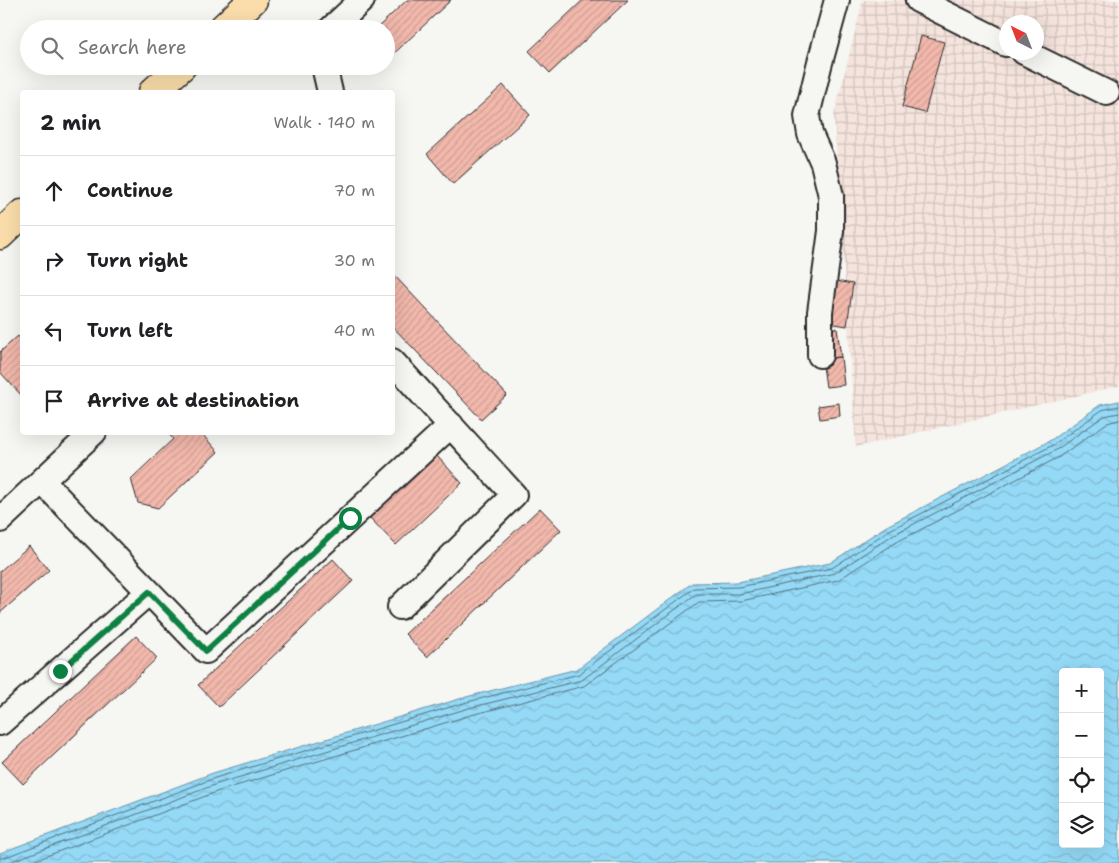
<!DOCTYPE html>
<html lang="en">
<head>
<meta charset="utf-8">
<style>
	:root { --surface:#fff; --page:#f6f6f6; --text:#202124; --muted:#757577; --line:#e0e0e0 }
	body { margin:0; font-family:"Shantell Sans",sans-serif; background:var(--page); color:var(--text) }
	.controls { position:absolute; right:15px; bottom:15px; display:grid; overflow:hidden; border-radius:5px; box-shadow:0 5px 20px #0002 }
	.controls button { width:45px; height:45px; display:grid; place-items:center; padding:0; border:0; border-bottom:1px solid var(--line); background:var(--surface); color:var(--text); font:25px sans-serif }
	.compass { position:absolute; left:999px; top:15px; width:45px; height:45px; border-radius:50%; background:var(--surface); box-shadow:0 5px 20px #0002; rotate:318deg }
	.stop { position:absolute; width:15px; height:15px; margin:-11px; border:4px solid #0b8043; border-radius:50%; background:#fff }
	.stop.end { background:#0b8043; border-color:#fff; box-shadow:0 1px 5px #0008 }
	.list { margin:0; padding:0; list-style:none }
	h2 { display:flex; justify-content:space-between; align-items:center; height:65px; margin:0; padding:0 20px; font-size:21px }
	h2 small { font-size:16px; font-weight:400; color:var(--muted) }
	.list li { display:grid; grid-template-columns:32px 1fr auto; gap:15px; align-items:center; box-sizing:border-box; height:70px; padding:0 20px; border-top:1px solid var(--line) }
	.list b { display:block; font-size:19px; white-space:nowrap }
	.list em { font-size:16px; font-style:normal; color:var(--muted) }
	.icon { flex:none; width:28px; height:28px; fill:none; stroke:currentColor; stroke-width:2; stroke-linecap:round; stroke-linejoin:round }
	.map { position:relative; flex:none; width:1119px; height:863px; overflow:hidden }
	.search { position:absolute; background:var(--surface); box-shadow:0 5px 20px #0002; left:20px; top:20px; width:375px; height:55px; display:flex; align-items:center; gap:12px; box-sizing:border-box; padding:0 18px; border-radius:28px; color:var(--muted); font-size:19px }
	.panel { position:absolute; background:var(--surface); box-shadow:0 5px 20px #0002; left:20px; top:90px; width:375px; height:345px; border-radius:5px }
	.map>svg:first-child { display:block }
	.industrial { fill:url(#industrial-grid); fill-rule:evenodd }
	.water { fill:url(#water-waves); stroke:#6a93a5; fill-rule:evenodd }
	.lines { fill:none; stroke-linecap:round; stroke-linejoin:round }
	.shore { stroke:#55717c; stroke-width:1 }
	.building { fill:url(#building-hatch); stroke:#2b2b2b }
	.minor-casing { stroke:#2b2b2b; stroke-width:28 }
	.major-casing { stroke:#2b2b2b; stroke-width:31 }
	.minor { stroke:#f6f6f2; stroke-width:24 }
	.major { stroke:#faddab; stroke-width:28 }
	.route { stroke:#0b8043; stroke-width:6 }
</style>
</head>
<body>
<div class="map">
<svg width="1119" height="863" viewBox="0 0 1119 863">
	<defs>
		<pattern id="industrial-grid" width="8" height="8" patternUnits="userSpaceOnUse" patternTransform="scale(1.25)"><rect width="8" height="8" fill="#f5e3dd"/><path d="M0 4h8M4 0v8" fill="none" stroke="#d2c3be"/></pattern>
		<pattern id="water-waves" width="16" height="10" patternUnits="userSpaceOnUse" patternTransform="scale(1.25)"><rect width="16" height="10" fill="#94d9f6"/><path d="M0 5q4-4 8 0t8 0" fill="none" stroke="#80bad3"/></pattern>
		<pattern id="building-hatch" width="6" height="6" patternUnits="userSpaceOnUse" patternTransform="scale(1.25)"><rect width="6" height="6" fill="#f2b8ac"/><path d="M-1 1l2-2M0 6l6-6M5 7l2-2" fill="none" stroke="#d09e94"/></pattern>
	</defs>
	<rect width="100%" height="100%" fill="#f6f6f2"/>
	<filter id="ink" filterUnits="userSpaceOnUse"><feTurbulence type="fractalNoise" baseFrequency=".02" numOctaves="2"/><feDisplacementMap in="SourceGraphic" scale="10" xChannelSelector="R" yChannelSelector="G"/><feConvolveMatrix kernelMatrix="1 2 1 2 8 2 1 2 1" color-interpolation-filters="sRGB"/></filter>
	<g filter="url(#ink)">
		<path class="industrial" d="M863,0H1119V386L856,447L834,116ZM1006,22H1036V52H1006Z"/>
		<path class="water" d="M1119,401V863H0V853L213,773L466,697L577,669L692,583L738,582L830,563L885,527L1051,440L1100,405ZM1063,672H1100V844H1063Z"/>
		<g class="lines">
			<path class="shore" d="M0,858H3L215,778L467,702L579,674L694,588L739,587L832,568L888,531L1053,445L1102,410L1119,406
				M7,863L217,784L469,708L582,680L696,594H740L835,573L891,536L1056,450L1104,416L1119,413
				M28,863L219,791L471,715L584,686L699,602L741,601L838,580L895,543L1059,457L1107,423L1119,420"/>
		</g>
		<path class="building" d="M407,0H451L386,61V29H376Z
			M583,0H628L550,73L529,51Z
			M921,36L944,42L925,113L902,107Z
			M503,85L530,115L453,184L427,154Z
			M392,273L507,395L481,419L392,326Z
			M835,281L853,284L847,326L829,323Z
			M837,328L841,357L831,358L828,329Z
			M18,336L22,341V396L0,372V352Z
			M841,357L844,385L826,387L822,359Z
			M839,403L840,416L820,419L818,406Z
			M167,432H204L202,434L218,452L158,508L138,503L131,479L173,439Z
			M436,455L462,483L396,545L370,518Z
			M540,508L561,530L427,657L405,634Z
			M29,546L49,570L0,613V571Z
			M333,559L353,581L219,707L198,685Z
			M136,636L157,658L23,784L2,762Z"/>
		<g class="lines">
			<defs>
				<path id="minor" d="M918,0L1006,44
					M331,29L362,0
					M1024,52L1107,93
					M324,66L330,92
					M820,355V312L831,231V196L823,163L810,134L807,116L819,66L837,0
					M392,361L514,495L400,607
					M42,481L206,651L451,425
					M0,520L94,432
					M0,723L149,592"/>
				<path id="major" d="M222,29L253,0
					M153,92L182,66
					M0,235L22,214"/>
			</defs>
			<use href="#minor" class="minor-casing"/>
			<use href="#major" class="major-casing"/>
			<use href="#minor" class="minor"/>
			<use href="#major" class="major"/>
		</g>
	</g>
	<g class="lines" filter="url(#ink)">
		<path class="route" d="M60,671L149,592L206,651L350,518"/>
	</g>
</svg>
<div class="controls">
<button>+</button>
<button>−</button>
<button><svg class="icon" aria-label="locate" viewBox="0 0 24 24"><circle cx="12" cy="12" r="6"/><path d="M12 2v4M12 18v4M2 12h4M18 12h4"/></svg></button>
<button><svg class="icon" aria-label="layers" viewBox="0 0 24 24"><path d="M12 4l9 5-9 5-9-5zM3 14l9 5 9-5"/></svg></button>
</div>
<svg class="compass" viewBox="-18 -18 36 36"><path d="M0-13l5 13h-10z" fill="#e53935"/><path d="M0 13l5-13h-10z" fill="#757577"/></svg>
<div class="stop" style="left:350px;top:518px"></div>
<div class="stop end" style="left:60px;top:671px"></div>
<div class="search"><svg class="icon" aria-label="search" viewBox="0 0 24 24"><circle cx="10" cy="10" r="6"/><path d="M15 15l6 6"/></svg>Search here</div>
<section class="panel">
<h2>2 min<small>Walk · 140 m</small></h2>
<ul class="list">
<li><svg class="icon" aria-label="ahead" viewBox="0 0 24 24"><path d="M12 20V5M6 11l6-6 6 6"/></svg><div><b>Continue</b></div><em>70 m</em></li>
<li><svg class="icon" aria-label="right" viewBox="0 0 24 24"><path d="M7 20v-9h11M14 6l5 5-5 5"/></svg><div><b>Turn right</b></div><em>30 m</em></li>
<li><svg class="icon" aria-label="left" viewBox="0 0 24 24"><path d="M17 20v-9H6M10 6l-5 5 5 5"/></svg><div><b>Turn left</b></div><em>40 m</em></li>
<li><svg class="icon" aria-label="arrive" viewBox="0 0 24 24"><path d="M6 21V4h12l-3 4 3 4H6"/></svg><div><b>Arrive at destination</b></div></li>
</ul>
</section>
</div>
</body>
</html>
